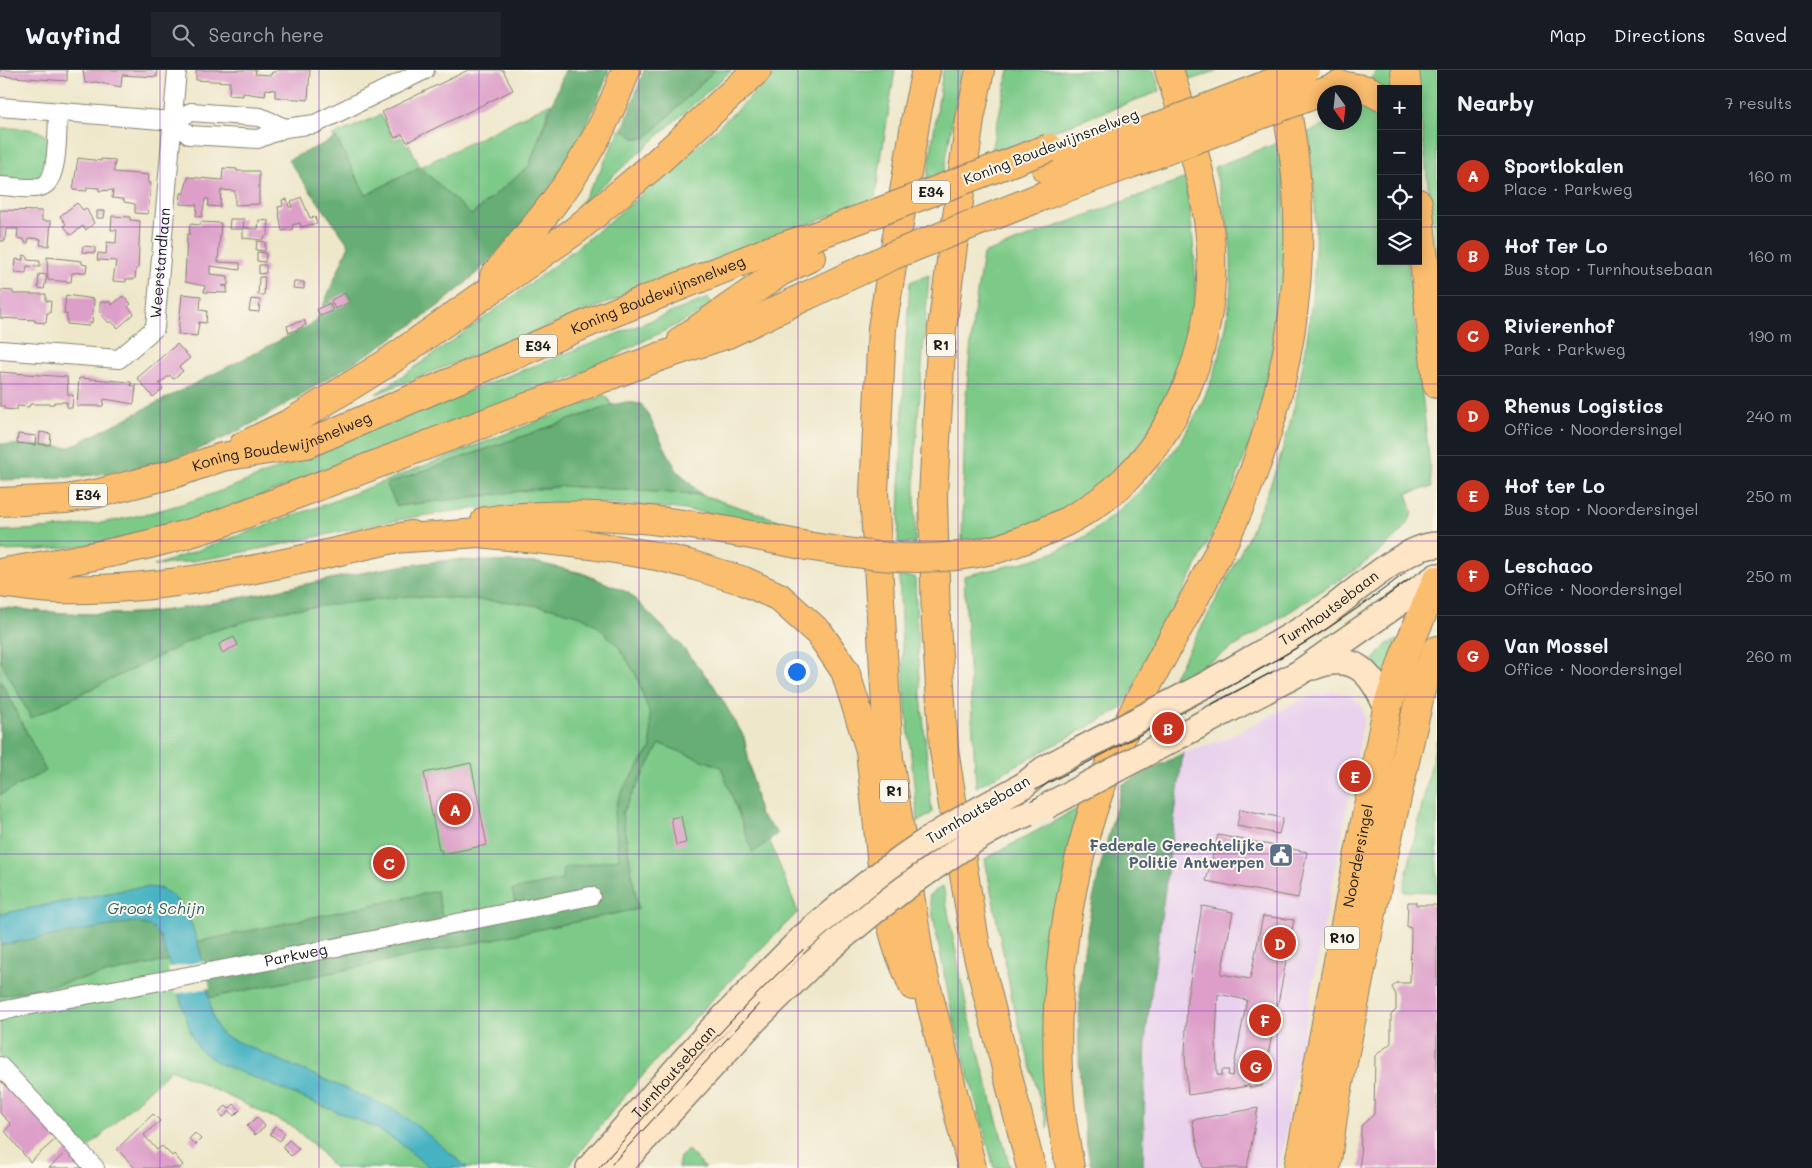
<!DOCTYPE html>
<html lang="en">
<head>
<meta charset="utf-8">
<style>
	:root { --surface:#171b24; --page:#20242c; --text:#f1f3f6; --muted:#9ea1a6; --line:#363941; --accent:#c8321e }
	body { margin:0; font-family:Mali,sans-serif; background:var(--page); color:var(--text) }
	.controls { position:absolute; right:15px; top:15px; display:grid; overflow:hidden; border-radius:0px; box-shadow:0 2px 12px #0003 }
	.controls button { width:45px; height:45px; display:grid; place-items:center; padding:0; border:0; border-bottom:1px solid var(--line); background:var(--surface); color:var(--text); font:25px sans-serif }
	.compass { position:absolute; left:1317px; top:15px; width:45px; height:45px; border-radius:50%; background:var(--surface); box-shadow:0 2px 12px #0003; rotate:165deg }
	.you { position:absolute; left:796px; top:601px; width:18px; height:18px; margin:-12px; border:4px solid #fff; border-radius:50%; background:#1a73e8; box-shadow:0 0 0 8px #1a73e833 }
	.badge { display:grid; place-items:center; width:32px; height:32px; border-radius:50%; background:var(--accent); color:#fff; font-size:16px; font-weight:700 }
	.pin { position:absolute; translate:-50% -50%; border:2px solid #fff; box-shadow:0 1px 5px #0006 }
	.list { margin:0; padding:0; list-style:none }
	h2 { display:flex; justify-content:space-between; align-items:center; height:65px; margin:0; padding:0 20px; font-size:21px }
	h2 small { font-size:16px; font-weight:400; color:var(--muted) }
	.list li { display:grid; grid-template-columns:32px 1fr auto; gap:15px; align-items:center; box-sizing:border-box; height:80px; padding:0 20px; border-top:1px solid var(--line) }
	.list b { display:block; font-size:19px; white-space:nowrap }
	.list p { margin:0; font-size:16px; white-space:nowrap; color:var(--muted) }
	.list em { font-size:16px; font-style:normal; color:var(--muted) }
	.icon { flex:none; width:28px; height:28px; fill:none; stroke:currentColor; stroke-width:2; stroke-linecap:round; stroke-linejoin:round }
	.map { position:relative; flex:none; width:1437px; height:1098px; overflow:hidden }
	header { display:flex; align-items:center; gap:30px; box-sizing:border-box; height:70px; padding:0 25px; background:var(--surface); border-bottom:1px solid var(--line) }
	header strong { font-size:24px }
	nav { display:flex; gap:28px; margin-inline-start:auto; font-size:18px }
	.search { width:350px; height:45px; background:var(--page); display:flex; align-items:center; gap:12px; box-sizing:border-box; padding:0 18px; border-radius:0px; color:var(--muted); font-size:19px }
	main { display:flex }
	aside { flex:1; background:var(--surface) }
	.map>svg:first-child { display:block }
	.built { fill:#e9d2ed }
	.green { fill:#7dca88; stroke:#4c7352 }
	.forest { fill:#66ae74; stroke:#416548 }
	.water { fill:#46b3c2; stroke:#31686f }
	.pier { fill:#eee7ca }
	.building { fill:#dd9fc9; fill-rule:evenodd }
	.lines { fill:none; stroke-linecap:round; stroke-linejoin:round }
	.street-casing { stroke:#858273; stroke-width:20 }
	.secondary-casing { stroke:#858273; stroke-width:28 }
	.primary-casing { stroke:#858273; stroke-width:30 }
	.highway-casing { stroke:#858273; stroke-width:30 }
	.street { stroke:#fff; stroke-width:18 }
	.secondary { stroke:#fde5c5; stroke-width:25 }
	.primary { stroke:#fbbd6e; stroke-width:28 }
	.highway { stroke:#fbbd6e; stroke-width:28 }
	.tram { stroke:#1c1c1c; stroke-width:1 }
	.secondary-bridge-casing { stroke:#858273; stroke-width:28; stroke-linecap:butt }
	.highway-bridge-casing { stroke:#858273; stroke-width:30; stroke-linecap:butt }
	.secondary-bridge { stroke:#fde5c5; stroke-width:25 }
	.highway-bridge { stroke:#fbbd6e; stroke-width:28 }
	.grid { fill:none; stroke:#7b2cbf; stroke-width:1; stroke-opacity:0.55 }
	.labels { text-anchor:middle; stroke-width:4; stroke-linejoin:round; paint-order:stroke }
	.shield { fill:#fbf7ec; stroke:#5f5e5a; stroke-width:1 }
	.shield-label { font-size:14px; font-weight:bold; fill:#1c1c1c }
	.street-label { font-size:15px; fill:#1c1c1c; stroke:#fbf7ec }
	.service-label { font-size:15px; font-weight:bold; fill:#4e5e75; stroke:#fbf7ec; text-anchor:end }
	.water-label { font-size:16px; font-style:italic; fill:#2f6067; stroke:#fbf7ec }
</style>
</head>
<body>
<header>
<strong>Wayfind</strong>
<div class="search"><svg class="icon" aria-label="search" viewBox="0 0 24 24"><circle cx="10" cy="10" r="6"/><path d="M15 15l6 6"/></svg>Search here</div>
<nav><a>Map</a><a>Directions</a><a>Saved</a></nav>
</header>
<main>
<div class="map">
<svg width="1437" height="1098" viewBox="0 0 1437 1098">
	<rect width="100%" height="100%" fill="#fbf7ec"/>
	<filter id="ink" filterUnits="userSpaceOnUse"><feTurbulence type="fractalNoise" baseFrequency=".02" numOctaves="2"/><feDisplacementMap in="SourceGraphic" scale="10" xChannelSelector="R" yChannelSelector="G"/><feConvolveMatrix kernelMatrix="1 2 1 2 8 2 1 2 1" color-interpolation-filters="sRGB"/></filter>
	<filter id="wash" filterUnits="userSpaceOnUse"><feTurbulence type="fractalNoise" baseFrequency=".0096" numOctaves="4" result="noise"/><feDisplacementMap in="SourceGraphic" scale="20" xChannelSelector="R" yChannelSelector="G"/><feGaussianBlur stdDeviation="1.12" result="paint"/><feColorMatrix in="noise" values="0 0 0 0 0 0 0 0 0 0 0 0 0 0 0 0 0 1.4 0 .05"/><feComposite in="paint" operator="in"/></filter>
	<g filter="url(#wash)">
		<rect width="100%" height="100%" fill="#eee7ca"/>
		<path class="built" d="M1334,621L1351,626L1357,631L1362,636L1364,650L1291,1027L1280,1098H1143L1146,962L1183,683L1225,669L1303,629Z"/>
		<path class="green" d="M715,0H732L577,138L596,109L620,60L623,59L634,68H646Z
			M778,0H895L875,128L376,324C519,227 655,122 778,0Z
			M943,0H961L944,102L927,109Z
			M1009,0H1154L1160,21L990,85Z
			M1187,0H1219L1190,10Z
			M1378,0H1396L1398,19H1381L1369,9Z
			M1415,0H1436L1437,10V194Z
			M1355,26L1381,33V191H1408L1432,417L1407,423L1413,443C1396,478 1344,506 1312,527C1265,558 1218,588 1169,615C1207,547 1247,478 1274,405C1304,323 1320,209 1314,122C1313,102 1310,82 1308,62L1332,53L1354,52L1355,44L1357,42Z
			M551,33L529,96L471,145L420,97L366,125L336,68L332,66L381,45L394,70L401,67L406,76L409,74L420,97Z
			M0,58C12,59 45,55 48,71C50,79 48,90 48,99L38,111L0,109Z
			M1280,72L1285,126L1283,216L1266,316L1251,370L1224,442L1123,638L976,717L964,506C997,498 1035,492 1066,477C1085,468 1103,454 1119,440C1196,375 1235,284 1231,183C1229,154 1221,125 1214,97Z
			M1186,108C1192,160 1202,223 1188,274C1185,285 1179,296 1175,306C1168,324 1161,345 1149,361C1114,409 1064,445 1007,464C993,469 977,469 962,471L965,337L973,250L983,184Z
			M929,205L915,388V474L898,473L905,285L910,212Z
			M708,228L712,233L707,240L623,281L610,293L200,449L92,475L39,480L0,481V461C44,459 88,457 132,447C221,428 306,385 391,351C496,310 603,270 708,228Z
			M605,325L612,335L387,414L397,436L563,416L702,425L815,462C759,451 704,441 647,436C583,430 504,434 440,443C344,457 251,486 154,496L334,431Z
			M456,490L538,493L582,503L629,523L678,572L714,616L744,667L759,744L798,842C716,923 637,1006 567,1098H334L317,1078L293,1057L171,999L86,1080L0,987V537C55,544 114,547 170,540C266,527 359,497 456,490Z
			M899,506L915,507L919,603L932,743L918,752L904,618Z
			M1403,568L1386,612L1370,595L1387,574Z
			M1437,669V822L1403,821L1433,686Z
			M1084,735L1047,943L1048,1059L1012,929L985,789Z
			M943,816L967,939L1010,1098H994L952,944L929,825Z
			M688,1080L705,1098H678L680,1087Z"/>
		<path class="forest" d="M565,0H609C579,92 513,178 437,237C399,266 357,290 316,316C264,348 207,382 147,396C99,407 50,409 0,410V374L70,377L316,252L349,175L288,90L336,68L366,125L420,97L471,145L529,96Z
			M644,0H715L646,68H634L623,59Z
			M626,332L641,334L646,341L676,399L702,425L563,416L397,436L386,414L612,335Z
			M456,490L538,493L584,504L629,523L678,572L714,616L744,667L759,744L778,763L753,783L721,697L660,674L622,743L638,839L209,928L205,891L202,892L196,872L437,821L443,851L516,837L512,820L562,810L563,798L619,789L614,745L617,732L625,716L651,678L650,645L636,605L618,576L597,556L583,547L552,538L513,532L408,526L279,541L207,563L31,648L0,589V537C55,544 114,547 170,540C266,527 359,497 456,490Z
			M0,609L46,701L0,725Z
			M1183,683L1146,962L1143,1098H1091C1077,1030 1075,943 1085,874C1093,820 1108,767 1122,715Z
			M132,845L154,851L172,890L0,926V865Z"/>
		<path class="water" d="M134,818C142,818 153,816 161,819C194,832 202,889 208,920C211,937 211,954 224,966L395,1040L416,1055L468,1098H430L398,1072L376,1058L218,993L200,980L193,969L160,866L150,856L133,852L0,875V844Z"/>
		<path class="pier" d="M204,891L210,918L175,924L168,898Z"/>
		<g id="blocks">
			<path class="building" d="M0,0H67V11L0,6Z
				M83,0H157V7L122,5L121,17L96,12L85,13Z
				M196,0H256L255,4L271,5L272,2H276L277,0H310L308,30L275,27V20L266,19L265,26L243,23V26L229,25L230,12L196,10Z
				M468,0H503L513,20L407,72L402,64L395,68L382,42Z
				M78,88L101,91V89L115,90L114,102L149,105L148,113H151L148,144L135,143V134L124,132V129L112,128L113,120L99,121V118L87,117V121L73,120Z
				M223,98L237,99V101H259V134L235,135V121L221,120L220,137L208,136L209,129H205L202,147L196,146L197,135L180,134L181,123H184L188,107L222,110Z
				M301,127L310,148L315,147L317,153L301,157L300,153L292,155L293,159L282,161L278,137L283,136L282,130L287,129L289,137H292L291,132Z
				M77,133L83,140L86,138L94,153L86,160L83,156L71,165L64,156L66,154L60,146Z
				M0,140L42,141V151H51L49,176L40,175L41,169L29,168L28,173H25V170L17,168L18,159H6L5,171H0Z
				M97,141H105L104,148H97Z
				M112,146L130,147V150L140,151L138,199H136L135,209H126V212L113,211L116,191L97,190L98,183L106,184L107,172L116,173L117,160H111Z
				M230,149H244L243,159H229Z
				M259,150L269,151L268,164L262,170L243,168V158L258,159Z
				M201,152L221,153L218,192L240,193V200L210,196V204L228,206V215L222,216H227V223L204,222L205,216L185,212L187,164L189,165L190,154L200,155Z
				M257,171L265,172V181L256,180Z
				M83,176L95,177V183L82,182Z
				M257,182L266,183L265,192L257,191Z
				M23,185L27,186V190L40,191V197L27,196L26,203L15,202L16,189L23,190Z
				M47,187L82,191V194L87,195L86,202L72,203L71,212L48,210Z
				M259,195H266V203L259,204Z
				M39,204L47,205L44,219L38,218Z
				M259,207H265L264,225H258Z
				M294,212H304V219L293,218Z
				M0,220L13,221V224H46V231H51L50,243H47L46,253L35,252V250L0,248Z
				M345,223L350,232L335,239L331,230Z
				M182,224L201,226L200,240L207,241L206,253L199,252L197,266L178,264Z
				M66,225L94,229L92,253H89L88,256L67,254V244H64Z
				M123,226L131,234L128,237L134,244L118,258L111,251L109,253L100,243V232H110L112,235Z
				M251,229L260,230L259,242L249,241Z
				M330,233L333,241L320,246L317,239Z
				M304,250L306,255L289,263L287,256Z
				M177,274L190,288L179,297L183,301L173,309L170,305L159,314L163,319L153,327L137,308Z
				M0,302L67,307L68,325H73L72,338L67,337V332H54V334H30L29,337L17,336V340L4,339V336H0Z
				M79,308L131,312V316H136L134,334L104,329L103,336H77Z
				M40,362L51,364L50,375L39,374Z
				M18,364L36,366L35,375L17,373Z
				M234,567L238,575L222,583L219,574Z
				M471,693L487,775L442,784L441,780H439L424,703Z
				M1240,739L1283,748L1279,764L1237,756Z
				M681,746L686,773L676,775L671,748Z
				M1218,765L1307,782L1298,828L1206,811Z
				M1408,832H1416V835H1437V1098H1360L1361,1056L1374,1044L1375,986L1391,973V945L1396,940V925L1392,917L1397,913H1410L1411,858L1407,857Z
				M1202,836L1233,842L1221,904L1250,909L1263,846L1294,850L1262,1016L1250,1018L1249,1016L1188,1025L1185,986L1187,929ZM1218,924L1247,930L1232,1006L1228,1005L1229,1000H1222V1005H1217L1216,967Z
				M0,1003L58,1067L30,1092L5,1061L11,1054L0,1043Z
				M234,1034L240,1040L234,1046L230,1041L223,1047L219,1042L226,1036L229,1039Z
				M1258,1038L1247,1098H1203L1192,1050Z
				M153,1044L160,1051L144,1065L157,1080L162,1076L172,1086L174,1084L183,1095L180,1098H135L117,1079Z
				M257,1047L265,1056L255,1065L247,1056Z
				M275,1056L285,1063L280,1071L270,1064Z
				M195,1063L201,1069L195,1075L189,1069Z
				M289,1070L299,1079L291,1086L282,1077Z
				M69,1079L87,1098H49Z"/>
		</g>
	</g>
	<g filter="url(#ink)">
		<use href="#blocks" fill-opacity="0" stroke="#858273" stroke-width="1"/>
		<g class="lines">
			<defs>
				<g id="street">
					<path d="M0,37L173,51L191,42L260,47L285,58"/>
					<path d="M173,51L189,65L258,69L285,58L315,54L425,0"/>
					<path d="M0,116C12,116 31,121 43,116C59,109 57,60 58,43"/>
					<path id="s1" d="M0,280L119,289L155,258L177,0"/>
					<path id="s2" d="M0,941L273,890L591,826"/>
					<path d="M0,996L95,1098"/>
				</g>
				<g id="secondary">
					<path d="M1313,597C1354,581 1371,602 1387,638"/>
					<path id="s3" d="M1205,615C1243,593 1281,573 1318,549C1347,529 1404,475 1437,475"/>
					<path d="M1181,665L1299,603L1437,506"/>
					<path d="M1024,715L1044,699L1068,686"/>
					<path id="s4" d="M589,1098L709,962L803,867"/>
					<path d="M618,1098L754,951L812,894"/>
				</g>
				<g id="primary">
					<path d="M1405,0L1407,19"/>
					<path d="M1340,15L1368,20L1381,27"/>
					<path d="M1418,133L1437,314"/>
					<path id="s5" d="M1298,1098L1387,638L1405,584L1437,510"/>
					<path d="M1326,1098L1334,1039L1379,807L1422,616L1437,580"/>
				</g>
				<g id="highway">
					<path d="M926,0L917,42L882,258L874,423L889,689L920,890L972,1098"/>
					<path d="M980,0L970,49L942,258L933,426L936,553L944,680L976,878L1031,1098"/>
					<path d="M1046,99L1123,70"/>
					<path d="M1043,126L1130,94"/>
					<path d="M494,206C552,137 595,87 626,0"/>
					<path d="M682,270L780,202L811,187"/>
					<path d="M243,376L292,352L384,295L576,160L655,94L757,0"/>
					<path id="s6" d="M0,432L66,429L99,423L173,404L222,387L307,374L600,248L771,180L812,167"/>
					<path d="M485,451C594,436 701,454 807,476"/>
					<path d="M393,469L479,463L591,475L656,486L689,494L744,511L779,527L820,564L845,601L870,680L886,835L898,879L913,916"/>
					<path d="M997,479C1043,464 1090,445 1125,410C1185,350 1215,264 1211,180C1208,119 1187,58 1169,0"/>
					<path d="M0,503C73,490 145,479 216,455L659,287L728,264L806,226"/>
					<path d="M0,513C18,515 35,518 53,519C175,523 293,491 411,465"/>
					<path d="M1070,1098C1067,1079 1063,1061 1061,1042C1050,936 1064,822 1099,722C1131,632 1185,553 1226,467C1294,324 1318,169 1281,14"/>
				</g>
			</defs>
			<use href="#street" class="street-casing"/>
			<use href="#secondary" class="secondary-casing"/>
			<use href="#primary" class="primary-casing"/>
			<use href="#highway" class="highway-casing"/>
			<use href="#street" class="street"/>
			<use href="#secondary" class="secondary"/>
			<use href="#primary" class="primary"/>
			<use href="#highway" class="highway"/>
			<path class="tram" d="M1379,532L1410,509
				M1211,635L1272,602
				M975,761L1056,717
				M901,809L932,787
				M837,860L883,822
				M612,1094L759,934
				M599,1098C696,989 792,873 915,790C968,754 1025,725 1083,695C1194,636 1306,581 1405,503"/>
			<defs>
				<path id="secondary-bridge" d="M1068,686L1205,615
					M1047,736L1181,665
					M803,867C846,830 889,794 937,764C965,746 995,731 1024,715
					M812,894C851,859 892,826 936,796C965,776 995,755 1029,743"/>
				<path id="highway-bridge" d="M1123,70L1305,0
					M1130,94L1340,15
					M812,167L1049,78
					M806,226L894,185L1043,126
					M807,476C874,487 930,495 997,479"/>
			</defs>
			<use href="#secondary-bridge" class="secondary-bridge-casing"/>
			<use href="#highway-bridge" class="highway-bridge-casing"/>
			<use href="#secondary-bridge" class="secondary-bridge"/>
			<use href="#highway-bridge" class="highway-bridge"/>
		</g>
	</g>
	<path class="grid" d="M160,0V1098M319,0V1098M479,0V1098M639,0V1098M798,0V1098M958,0V1098M1118,0V1098M1277,0V1098M0,157H1381M1418,157H1437M0,314H1437M0,471H1437M0,627H1437M0,784H1437M0,941H1437"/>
	<defs>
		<symbol id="civic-square" viewBox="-11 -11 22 22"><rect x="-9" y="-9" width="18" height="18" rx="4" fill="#5c6f8a" stroke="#fbf7ec"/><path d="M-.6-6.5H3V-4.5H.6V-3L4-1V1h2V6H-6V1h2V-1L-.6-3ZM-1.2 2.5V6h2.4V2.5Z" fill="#fff"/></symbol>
	</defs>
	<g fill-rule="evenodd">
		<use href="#civic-square" x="1267" y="771" width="28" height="28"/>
	</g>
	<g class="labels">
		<g class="shield">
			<rect x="912" y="110.5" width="38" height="23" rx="4"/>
			<rect x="927" y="263.5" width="28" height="23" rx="4"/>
			<rect x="519" y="264.5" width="38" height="23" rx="4"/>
			<rect x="69" y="413.5" width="38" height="23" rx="4"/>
			<rect x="880" y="709.5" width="28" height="23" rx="4"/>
			<rect x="1324.5" y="856.5" width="35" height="23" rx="4"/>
		</g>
		<g class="shield-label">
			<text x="931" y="127">E34</text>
			<text x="941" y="280">R1</text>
			<text x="538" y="281">E34</text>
			<text x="88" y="430">E34</text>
			<text x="894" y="726">R1</text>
			<text x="1342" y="873">R10</text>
		</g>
		<g class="street-label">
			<text transform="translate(1051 77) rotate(-21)" y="5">Koning Boudewijnsnelweg</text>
			<text dy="5" stroke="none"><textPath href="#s1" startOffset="232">Weerstandlaan</textPath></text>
			<text dy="5" stroke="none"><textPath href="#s6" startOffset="695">Koning Boudewijnsnelweg</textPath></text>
			<text dy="5" stroke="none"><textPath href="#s6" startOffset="290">Koning Boudewijnsnelweg</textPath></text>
			<text dy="5" stroke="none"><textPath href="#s3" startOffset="146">Turnhoutsebaan</textPath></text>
			<text transform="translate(978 740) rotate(-31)" y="5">Turnhoutsebaan</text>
			<text dy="5" stroke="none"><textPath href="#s5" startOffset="318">Noordersingel</textPath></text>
			<text dy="5" stroke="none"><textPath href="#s2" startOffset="301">Parkweg</textPath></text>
			<text dy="5" stroke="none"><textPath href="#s4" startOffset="128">Turnhoutsebaan</textPath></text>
		</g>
		<g class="service-label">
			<text x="1264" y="781">Federale Gerechtelijke<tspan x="1264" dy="17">Politie Antwerpen</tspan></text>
		</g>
		<g class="water-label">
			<text x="156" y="844">Groot Schijn</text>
		</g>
	</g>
</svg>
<div class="controls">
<button>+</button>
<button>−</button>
<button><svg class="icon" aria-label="locate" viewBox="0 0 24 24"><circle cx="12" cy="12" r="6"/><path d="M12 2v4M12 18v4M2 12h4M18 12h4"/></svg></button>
<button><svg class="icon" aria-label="layers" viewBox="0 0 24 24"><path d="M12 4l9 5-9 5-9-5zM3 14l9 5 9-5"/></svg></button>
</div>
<svg class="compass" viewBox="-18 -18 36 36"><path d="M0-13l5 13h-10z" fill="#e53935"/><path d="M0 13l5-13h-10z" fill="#9ea1a6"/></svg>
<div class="you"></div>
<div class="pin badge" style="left:455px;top:739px">A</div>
<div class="pin badge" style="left:1168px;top:658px">B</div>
<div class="pin badge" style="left:389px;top:793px">C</div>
<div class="pin badge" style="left:1280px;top:873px">D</div>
<div class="pin badge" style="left:1355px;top:706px">E</div>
<div class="pin badge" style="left:1265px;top:950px">F</div>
<div class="pin badge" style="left:1256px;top:996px">G</div>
</div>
<aside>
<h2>Nearby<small>7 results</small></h2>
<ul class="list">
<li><span class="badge">A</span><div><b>Sportlokalen</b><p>Place · Parkweg</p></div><em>160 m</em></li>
<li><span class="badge">B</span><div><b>Hof Ter Lo</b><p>Bus stop · Turnhoutsebaan</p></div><em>160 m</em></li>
<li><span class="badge">C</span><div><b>Rivierenhof</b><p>Park · Parkweg</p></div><em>190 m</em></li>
<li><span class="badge">D</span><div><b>Rhenus Logistics</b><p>Office · Noordersingel</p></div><em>240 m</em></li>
<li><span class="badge">E</span><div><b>Hof ter Lo</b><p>Bus stop · Noordersingel</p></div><em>250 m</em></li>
<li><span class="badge">F</span><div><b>Leschaco</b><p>Office · Noordersingel</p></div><em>250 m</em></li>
<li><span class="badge">G</span><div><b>Van Mossel</b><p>Office · Noordersingel</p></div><em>260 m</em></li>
</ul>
</aside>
</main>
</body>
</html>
